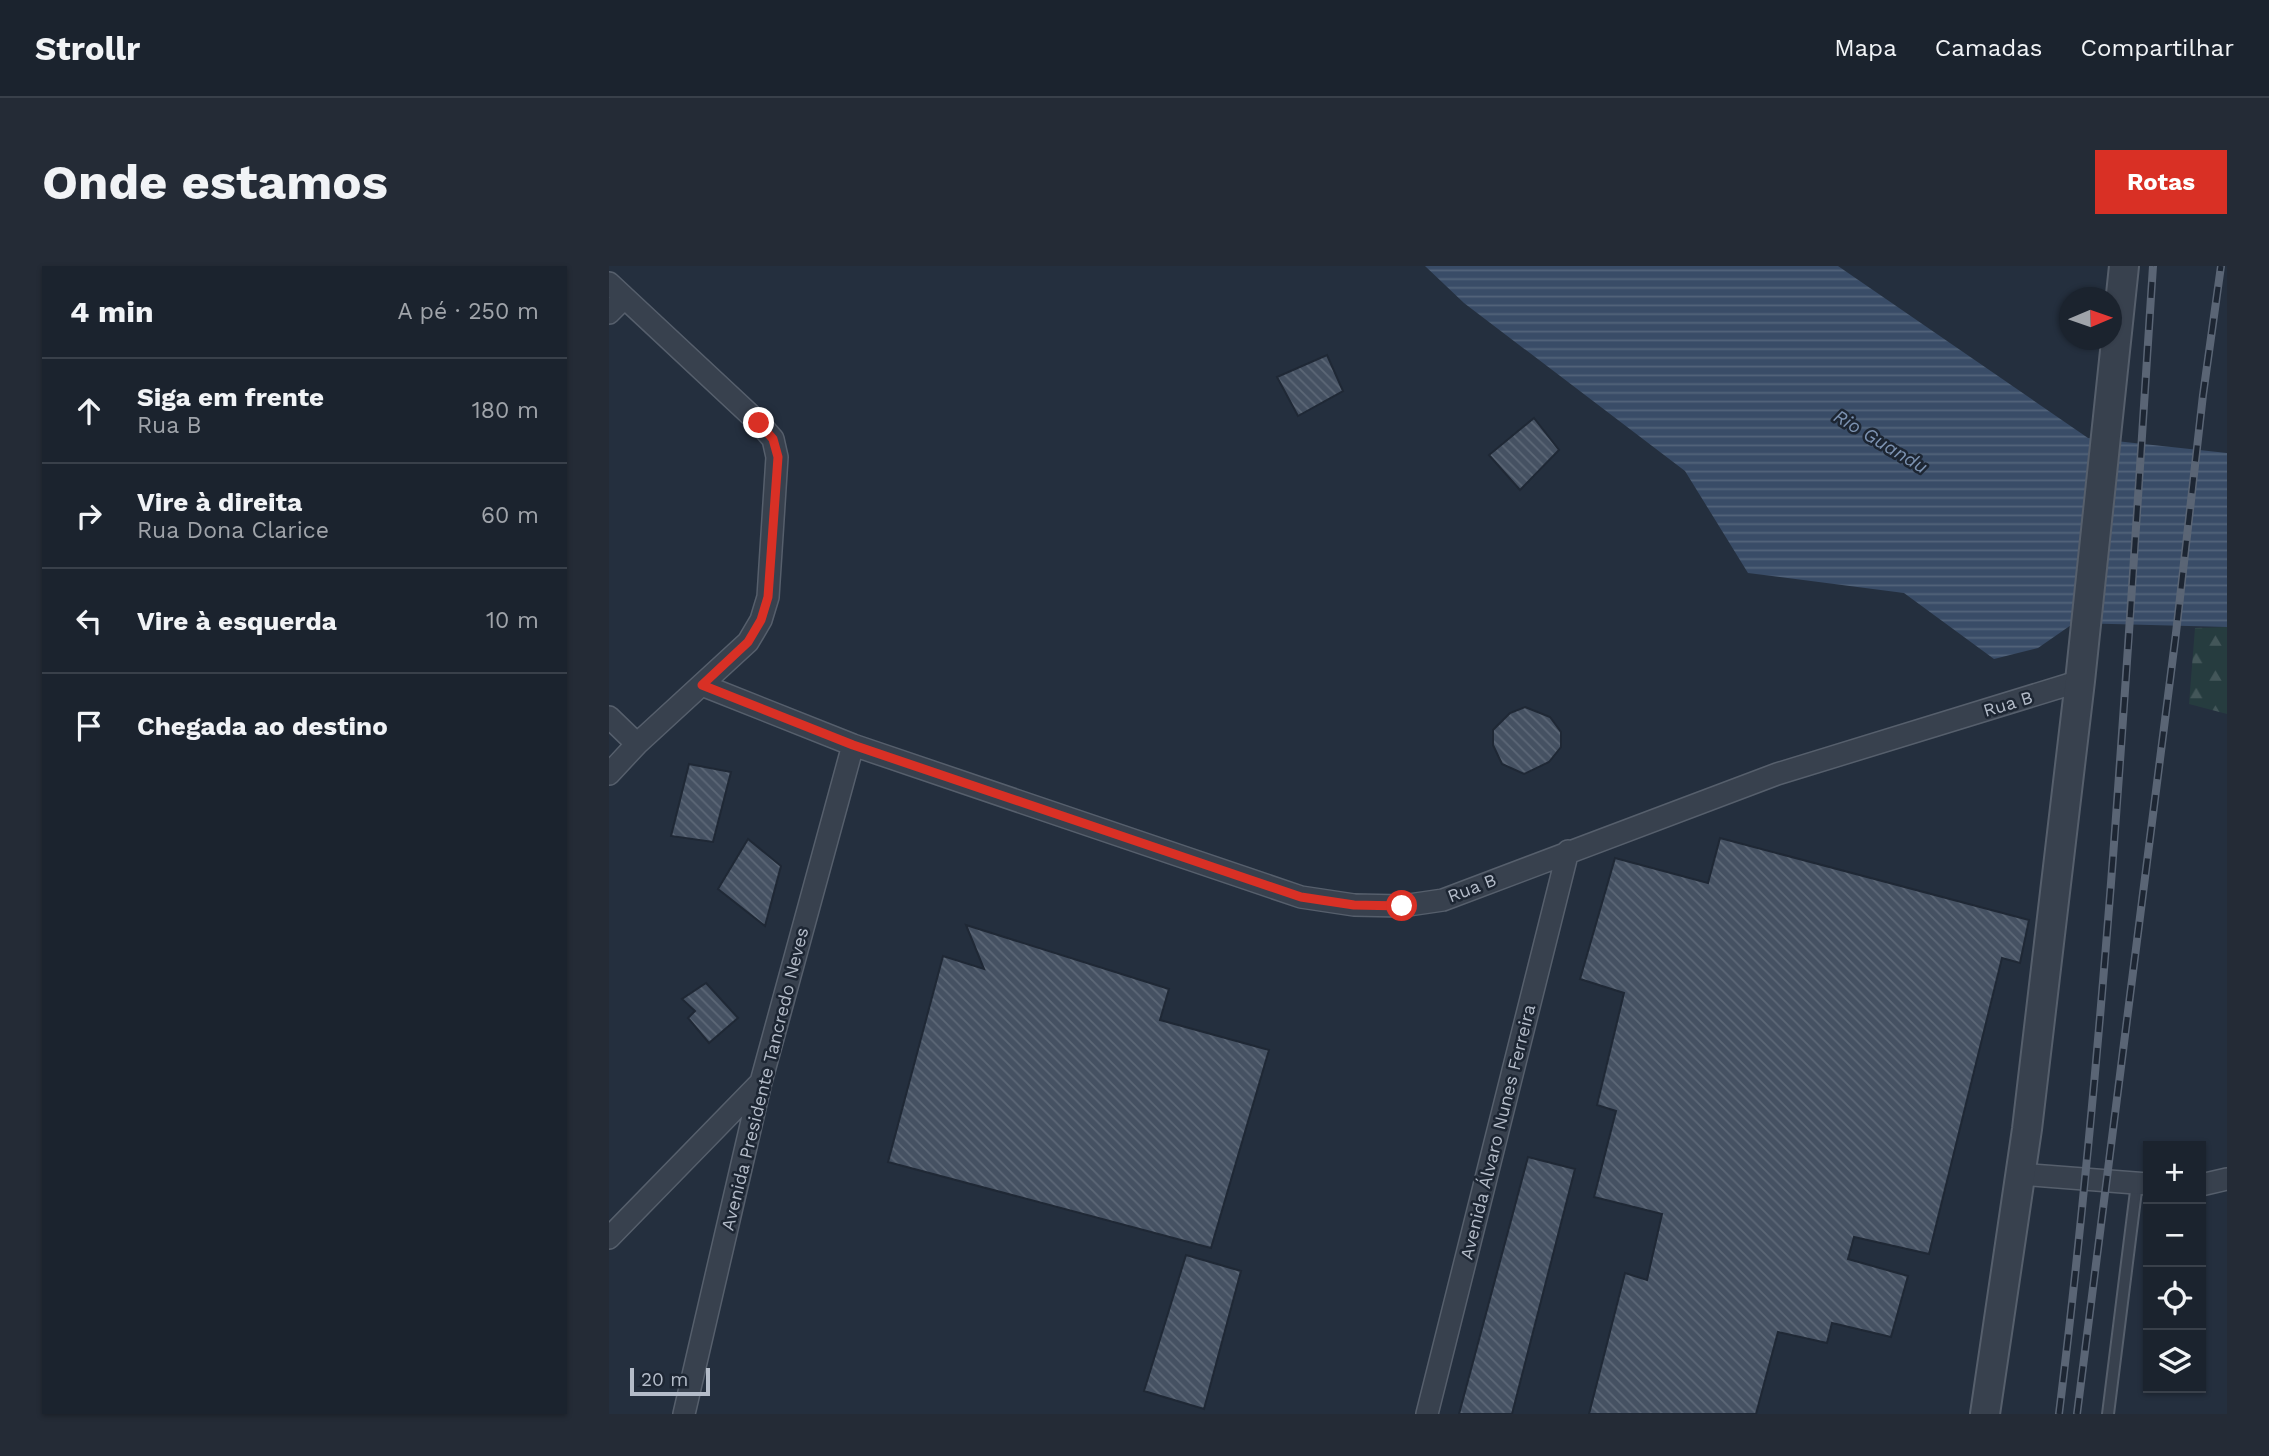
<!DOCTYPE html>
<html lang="pt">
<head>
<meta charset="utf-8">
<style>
	:root { --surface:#1b232e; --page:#242b36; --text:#f1f3f6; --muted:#a0a4aa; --line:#39404a; --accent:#d93025 }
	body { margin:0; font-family:"Work Sans",sans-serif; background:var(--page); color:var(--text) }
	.controls { position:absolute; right:21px; bottom:21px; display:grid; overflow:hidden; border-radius:0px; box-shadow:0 2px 5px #0004 }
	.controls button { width:63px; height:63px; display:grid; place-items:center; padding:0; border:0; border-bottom:2px solid var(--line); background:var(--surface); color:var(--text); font:35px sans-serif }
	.compass { position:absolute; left:1450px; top:21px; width:63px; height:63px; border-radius:50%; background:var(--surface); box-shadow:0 2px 5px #0004; rotate:88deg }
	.scale { position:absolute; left:21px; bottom:18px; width:80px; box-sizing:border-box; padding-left:7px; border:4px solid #b4bcc9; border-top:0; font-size:19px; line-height:24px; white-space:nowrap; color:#b4bcc9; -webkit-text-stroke:5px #1d2633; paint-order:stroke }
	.stop { position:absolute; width:21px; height:21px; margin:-16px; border:5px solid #d93025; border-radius:50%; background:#fff }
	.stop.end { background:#d93025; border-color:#fff; box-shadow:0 2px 7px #0008 }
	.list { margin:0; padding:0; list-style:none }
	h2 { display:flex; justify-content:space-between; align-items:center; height:91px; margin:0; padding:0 28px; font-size:30px }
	h2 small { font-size:23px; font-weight:400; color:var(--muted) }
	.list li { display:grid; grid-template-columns:46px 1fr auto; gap:21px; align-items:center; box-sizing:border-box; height:105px; padding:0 28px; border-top:2px solid var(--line) }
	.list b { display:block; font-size:26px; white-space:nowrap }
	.list p { margin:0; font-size:23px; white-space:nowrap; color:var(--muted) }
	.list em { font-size:23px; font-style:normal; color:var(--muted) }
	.icon { flex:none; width:38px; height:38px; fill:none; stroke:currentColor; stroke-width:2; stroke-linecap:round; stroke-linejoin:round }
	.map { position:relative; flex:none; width:1618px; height:1148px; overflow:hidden; border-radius:0px }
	header { display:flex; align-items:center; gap:42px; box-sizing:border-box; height:98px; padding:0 35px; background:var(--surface); border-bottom:2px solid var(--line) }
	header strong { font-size:33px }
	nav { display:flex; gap:38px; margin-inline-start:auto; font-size:24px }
	.intro { display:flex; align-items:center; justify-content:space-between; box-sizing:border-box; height:168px; padding:0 42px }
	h1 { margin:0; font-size:49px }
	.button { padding:18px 32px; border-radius:0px; background:var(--accent); color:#fff; font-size:24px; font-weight:700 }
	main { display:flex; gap:42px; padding:0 42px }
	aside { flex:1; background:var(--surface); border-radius:0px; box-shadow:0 2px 5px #0004 }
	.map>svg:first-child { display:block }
	.forest { fill:url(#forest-firs) }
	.water { fill:url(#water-rules) }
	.building { fill:url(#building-back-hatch); stroke:#1f2835; stroke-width:2 }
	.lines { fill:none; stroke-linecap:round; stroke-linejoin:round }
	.service-casing { stroke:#565f6c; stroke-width:14 }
	.minor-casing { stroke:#565f6c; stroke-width:24 }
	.tertiary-casing { stroke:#565f6c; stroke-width:32 }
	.service { stroke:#38414e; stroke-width:10 }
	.minor { stroke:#38414e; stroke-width:21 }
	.tertiary { stroke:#38414e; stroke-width:28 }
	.rail-casing { stroke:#5a6575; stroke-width:8 }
	.rail { stroke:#1d2633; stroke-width:5; stroke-dasharray:16; stroke-linecap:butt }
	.route { stroke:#d93025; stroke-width:9 }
	.labels { text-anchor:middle; stroke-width:5; stroke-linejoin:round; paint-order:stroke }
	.street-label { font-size:18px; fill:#b4bcc9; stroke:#1d2633 }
	.water-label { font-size:19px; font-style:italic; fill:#7c92b1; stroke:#1d2633 }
</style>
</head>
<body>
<header>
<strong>Strollr</strong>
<nav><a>Mapa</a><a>Camadas</a><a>Compartilhar</a></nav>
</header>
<div class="intro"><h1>Onde estamos</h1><a class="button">Rotas</a></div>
<main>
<aside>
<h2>4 min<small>A pé · 250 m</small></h2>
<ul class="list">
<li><svg class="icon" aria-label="ahead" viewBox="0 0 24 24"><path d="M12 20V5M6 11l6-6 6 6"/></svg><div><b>Siga em frente</b><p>Rua B</p></div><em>180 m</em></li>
<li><svg class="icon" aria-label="right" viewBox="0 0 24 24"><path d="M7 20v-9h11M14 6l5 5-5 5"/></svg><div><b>Vire à direita</b><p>Rua Dona Clarice</p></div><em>60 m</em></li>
<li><svg class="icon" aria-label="left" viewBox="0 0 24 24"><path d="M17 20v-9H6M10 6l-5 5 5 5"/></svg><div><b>Vire à esquerda</b></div><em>10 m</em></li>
<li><svg class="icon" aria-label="arrive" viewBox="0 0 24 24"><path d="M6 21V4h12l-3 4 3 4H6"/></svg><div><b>Chegada ao destino</b></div></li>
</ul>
</aside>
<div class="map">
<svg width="1618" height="1148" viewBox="0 0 1618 1148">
	<defs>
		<pattern id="forest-firs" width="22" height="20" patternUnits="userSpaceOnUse" patternTransform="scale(1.75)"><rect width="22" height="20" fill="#263c3f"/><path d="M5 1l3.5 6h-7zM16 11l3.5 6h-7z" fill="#435659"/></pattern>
		<pattern id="water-rules" width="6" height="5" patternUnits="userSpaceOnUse" patternTransform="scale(1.75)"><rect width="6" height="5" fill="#394c67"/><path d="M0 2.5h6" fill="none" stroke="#53647b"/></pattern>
		<pattern id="building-back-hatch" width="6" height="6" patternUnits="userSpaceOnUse" patternTransform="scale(1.75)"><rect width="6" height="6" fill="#455162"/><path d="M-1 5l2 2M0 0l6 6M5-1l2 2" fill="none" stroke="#5d6877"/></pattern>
	</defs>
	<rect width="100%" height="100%" fill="#242f3e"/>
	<path class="forest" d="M1618,361V448L1580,438L1586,362Z"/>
	<path class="water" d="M816,0H1229L1479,172L1618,187V361L1465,357L1429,382L1385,393L1295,327L1139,307L1076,205L855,37Z"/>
	<path class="building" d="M718,89L734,125L689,150L668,111Z
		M925,152L950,184L911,224L880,189Z
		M916,441L941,451L952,466V481L940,496L915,508L893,498L884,479V464L901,447Z
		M80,498L122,506L104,576L62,570Z
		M1111,572L1420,654L1411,697L1393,692L1320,988L1245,971L1239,993L1299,1010L1282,1071L1223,1057L1218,1077L1169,1066L1147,1148H980L1016,1007L1038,1014L1053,948L985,931L1007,845L988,839L1015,727L971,713L1006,592L1099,617Z
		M139,573L172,600L156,660L109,623Z
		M357,659L560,723L551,754L660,784L602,982L279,896L334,690L375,703Z
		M97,717L129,752L100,777L79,752L86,745L73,733Z
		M919,891L966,903L903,1148H850Z
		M577,989L632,1005L595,1143L535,1125Z"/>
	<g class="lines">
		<defs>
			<path id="service" d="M1499,1148L1528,917"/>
			<path id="minor" d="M0,17L150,157L164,173L168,191L159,331L152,354L139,376L28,478L0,508
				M0,47L15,32
				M93,419L244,479L692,631L745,639L793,640L834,634L1168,508L1471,415
				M0,451L28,478
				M1411,908L1539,918
				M1592,919L1618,913
				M0,972L151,817
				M75,1148L152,816L244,479
				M818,1148L959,585"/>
			<path id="tertiary" d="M1376,1148L1418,863L1471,415L1515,0"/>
		</defs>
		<use href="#service" class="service-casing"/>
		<use href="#minor" class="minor-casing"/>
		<use href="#tertiary" class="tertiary-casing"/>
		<use href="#service" class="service"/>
		<use href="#minor" class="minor"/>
		<use href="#tertiary" class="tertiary"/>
		<defs>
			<path id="rail" d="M1450,1148C1497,767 1519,383 1544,0
				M1468,1148L1567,367L1594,129L1612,0"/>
		</defs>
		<use href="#rail" class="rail-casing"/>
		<use href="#rail" class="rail"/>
	</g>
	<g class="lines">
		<path class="route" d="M150,157L164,173L169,191L159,331L152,354L139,376L93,419L244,479L692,631L745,639L793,640"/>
	</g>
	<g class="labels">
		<g class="street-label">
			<text transform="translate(1399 438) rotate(-17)" y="6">Rua B</text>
			<text transform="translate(863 622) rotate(-21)" y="6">Rua B</text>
			<text transform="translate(156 813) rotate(-76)" y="6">Avenida Presidente Tancredo Neves</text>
			<text transform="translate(889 866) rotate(-76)" y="6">Avenida Álvaro Nunes Ferreira</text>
		</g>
		<g class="water-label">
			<text transform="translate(1272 175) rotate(31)" y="7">Rio Guandu</text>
		</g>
	</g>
</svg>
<div class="controls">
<button>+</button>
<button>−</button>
<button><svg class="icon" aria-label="locate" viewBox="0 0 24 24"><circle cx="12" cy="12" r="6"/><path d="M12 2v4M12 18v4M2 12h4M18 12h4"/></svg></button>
<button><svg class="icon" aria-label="layers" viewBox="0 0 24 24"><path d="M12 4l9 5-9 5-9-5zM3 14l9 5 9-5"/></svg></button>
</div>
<svg class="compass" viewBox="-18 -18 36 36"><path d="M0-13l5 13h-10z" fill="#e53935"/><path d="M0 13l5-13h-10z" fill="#a0a4aa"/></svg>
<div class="scale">20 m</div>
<div class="stop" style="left:793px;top:640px"></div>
<div class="stop end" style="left:150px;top:157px"></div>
</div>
</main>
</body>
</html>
